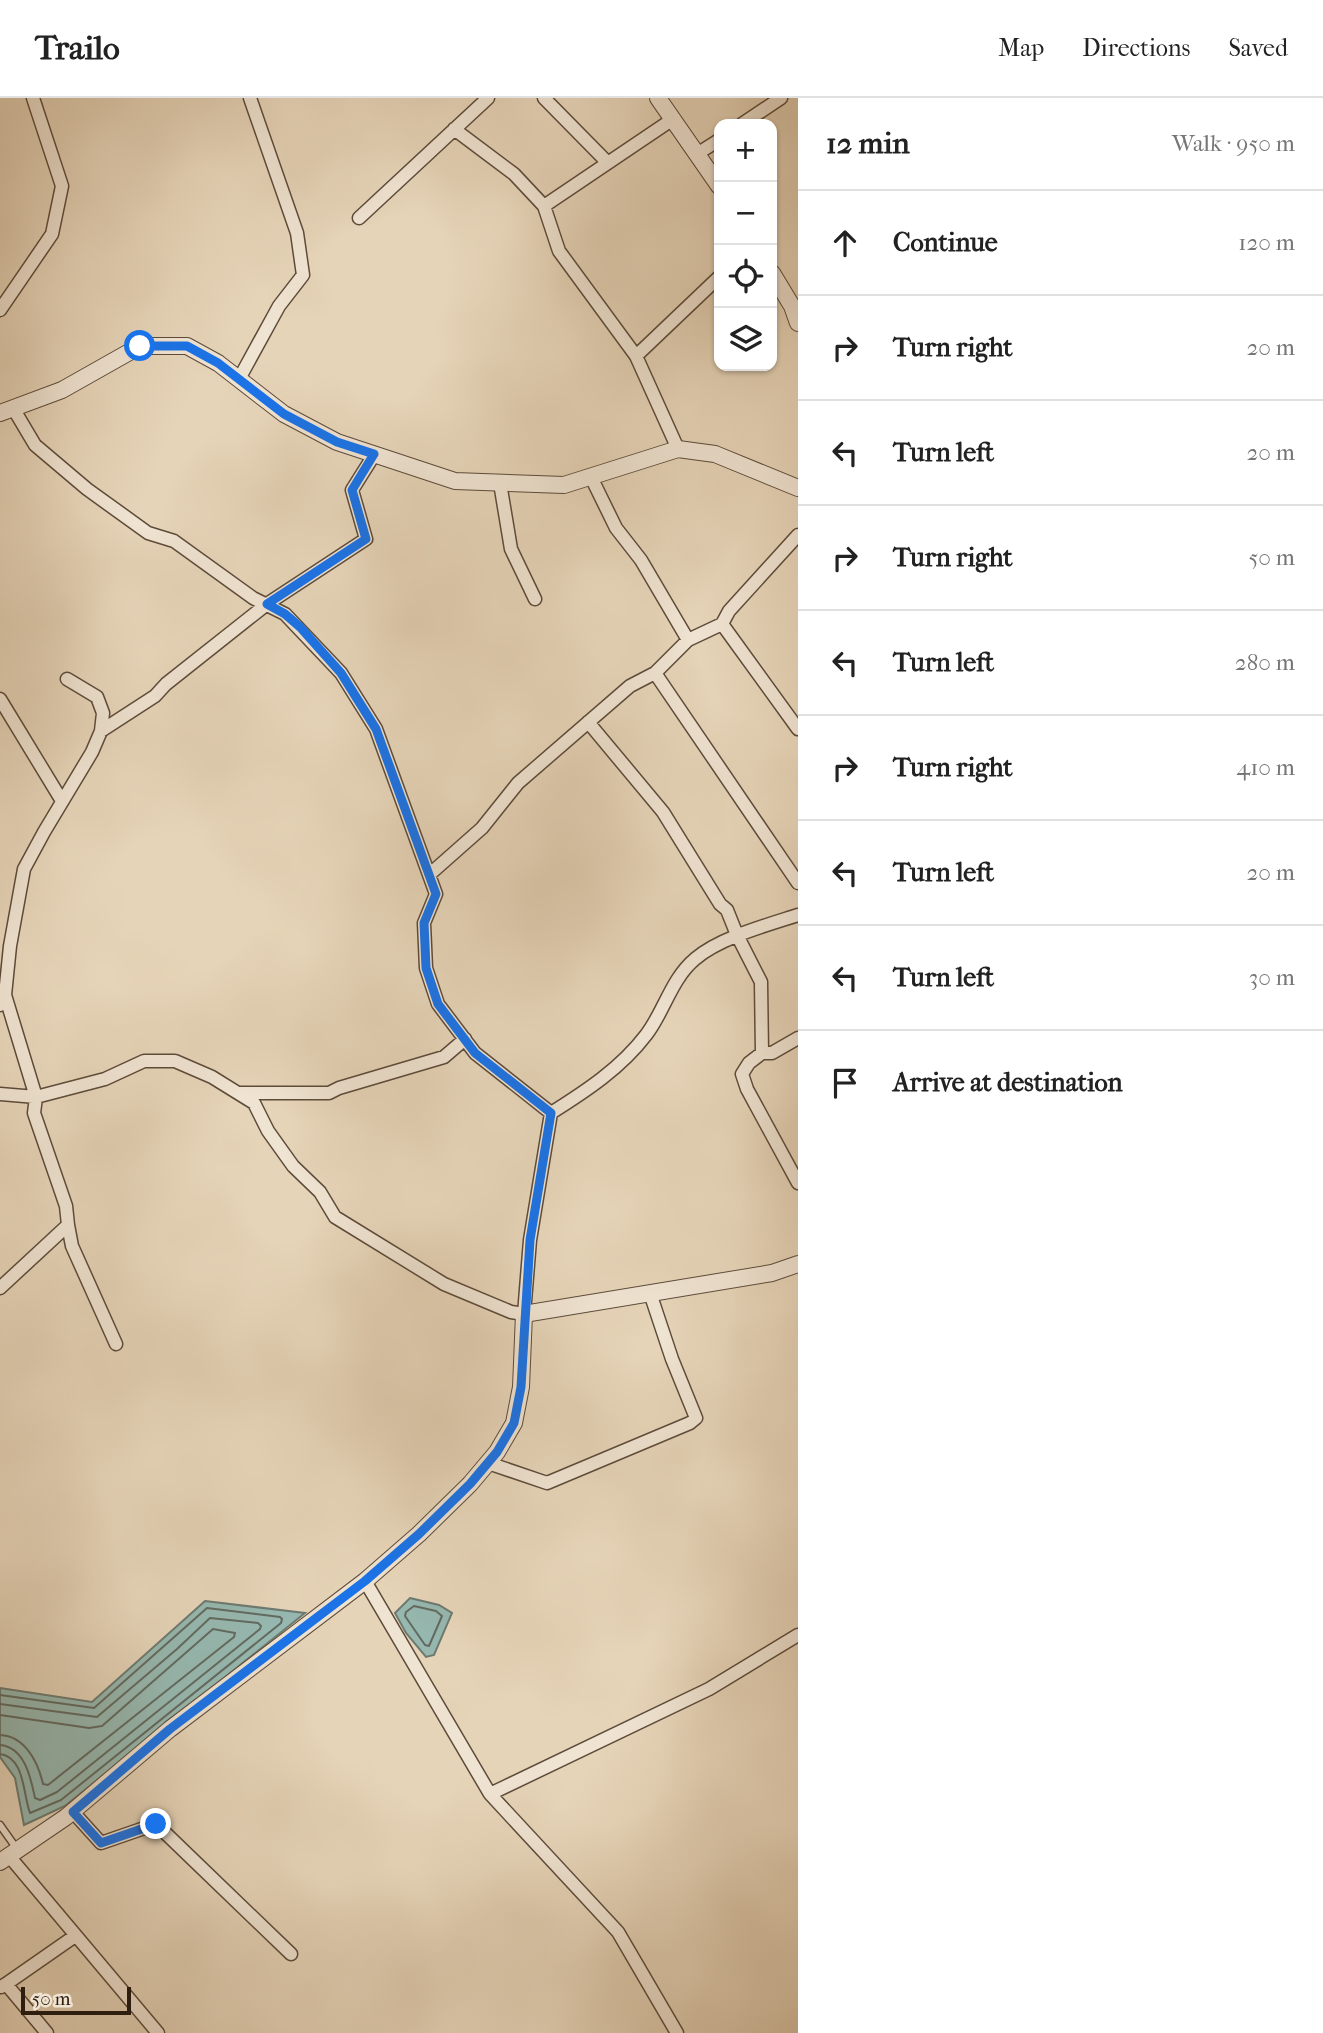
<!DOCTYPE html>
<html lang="en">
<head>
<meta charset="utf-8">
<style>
	:root { --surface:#fff; --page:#f6f6f6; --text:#222; --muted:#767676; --line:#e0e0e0 }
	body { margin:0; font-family:"IM FELL French Canon",serif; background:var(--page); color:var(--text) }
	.controls { position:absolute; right:21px; top:21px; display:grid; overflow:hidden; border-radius:14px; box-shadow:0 2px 5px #0004 }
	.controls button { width:63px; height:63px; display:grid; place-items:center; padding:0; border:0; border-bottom:2px solid var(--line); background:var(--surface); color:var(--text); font:35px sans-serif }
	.scale { position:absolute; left:21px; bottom:18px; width:110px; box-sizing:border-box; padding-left:7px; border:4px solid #2f1d10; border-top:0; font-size:19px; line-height:24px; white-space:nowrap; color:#2f1d10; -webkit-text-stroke:5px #efe3d1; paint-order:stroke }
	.stop { position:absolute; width:21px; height:21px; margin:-16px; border:5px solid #1a73e8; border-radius:50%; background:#fff }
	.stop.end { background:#1a73e8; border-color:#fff; box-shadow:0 2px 7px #0008 }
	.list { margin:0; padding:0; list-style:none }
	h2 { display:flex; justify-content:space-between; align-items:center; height:91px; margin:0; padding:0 28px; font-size:30px }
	h2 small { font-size:23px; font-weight:400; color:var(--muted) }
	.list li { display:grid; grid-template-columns:46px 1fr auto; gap:21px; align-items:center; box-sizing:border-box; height:105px; padding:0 28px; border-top:2px solid var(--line) }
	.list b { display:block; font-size:26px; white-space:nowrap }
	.list em { font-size:23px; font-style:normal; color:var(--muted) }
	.icon { flex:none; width:38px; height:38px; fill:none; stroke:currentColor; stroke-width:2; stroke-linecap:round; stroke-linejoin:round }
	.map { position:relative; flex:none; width:798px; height:1935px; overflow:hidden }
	header { display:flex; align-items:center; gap:42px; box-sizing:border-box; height:98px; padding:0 35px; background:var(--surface); border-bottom:2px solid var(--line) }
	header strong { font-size:33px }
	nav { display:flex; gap:38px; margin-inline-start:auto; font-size:24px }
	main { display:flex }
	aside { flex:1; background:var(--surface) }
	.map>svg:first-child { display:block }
	.water { fill:#96b8b0; stroke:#6d7a70; stroke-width:2 }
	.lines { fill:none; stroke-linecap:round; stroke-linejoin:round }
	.shore { stroke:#626a60; stroke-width:2 }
	.service-casing { stroke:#5d4b3a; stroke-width:9 }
	.minor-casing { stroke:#5d4b3a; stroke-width:15 }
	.tertiary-casing { stroke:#5d4b3a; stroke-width:18 }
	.service { stroke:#efe3d1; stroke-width:6 }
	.minor { stroke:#efe3d1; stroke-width:12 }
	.tertiary { stroke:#efe3d1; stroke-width:16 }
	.route { stroke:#1a73e8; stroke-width:9 }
</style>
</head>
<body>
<header>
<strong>Trailo</strong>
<nav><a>Map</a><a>Directions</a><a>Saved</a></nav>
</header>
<main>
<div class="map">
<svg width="798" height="1935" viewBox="0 0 798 1935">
	<rect width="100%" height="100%" fill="#e6d4b8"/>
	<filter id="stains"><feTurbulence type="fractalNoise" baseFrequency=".00286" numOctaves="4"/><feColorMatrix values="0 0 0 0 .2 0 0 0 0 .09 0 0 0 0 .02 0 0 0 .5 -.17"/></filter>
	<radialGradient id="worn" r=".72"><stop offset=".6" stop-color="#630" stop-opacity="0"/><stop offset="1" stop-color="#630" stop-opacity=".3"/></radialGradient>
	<path class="water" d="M410,1500L439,1507L452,1515L434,1557L426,1559L406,1535L395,1515Z
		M205,1503L305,1515L65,1708L24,1727L15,1680L0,1659V1590L92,1604Z"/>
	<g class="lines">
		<path class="shore" d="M414,1508L436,1513L442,1518L429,1548L425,1547L405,1518L406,1514Z
			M0,1597L94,1610L207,1510L280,1519L282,1521L281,1525L61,1702L30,1715C23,1697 25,1659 0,1656
			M0,1606L97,1619L177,1551L210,1520L258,1525L261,1528L260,1531L57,1694L40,1702L35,1700C31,1681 25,1649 0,1647
			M0,1617L89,1630L102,1628L213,1531L235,1535L234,1539L48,1687L43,1686C38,1664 25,1638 0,1637"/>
		<defs>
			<path id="service" d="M0,1727L17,1751"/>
			<path id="minor" d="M544,0L608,65
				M742,26L781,0
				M454,31L514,76L544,108L559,153L636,258L678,351
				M697,56L719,42
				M544,108L673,21
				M359,120L488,0
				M0,212L52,136L62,88L33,0
				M636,258L719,179
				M239,281L279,208L303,177L297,135L250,0
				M13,310L35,347L87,391L148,435L174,443L253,500L285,516L341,575L376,631L436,796L424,825L426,870L438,906L475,955L551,1015
				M591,379L616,430L641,462L688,542
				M500,385L511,451L535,501
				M722,526L798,631
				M655,575L798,785
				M0,601L62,703
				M588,624L663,714L720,806L727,812L737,837L761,884L762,955
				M101,633L155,598L166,586L267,506L366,441L352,392L374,357
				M430,776L482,730L518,685L630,588L655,575L688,542L722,526L729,513L798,437
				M0,907L5,897L10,848L24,771L44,734L92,654L101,633L103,615L97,599L67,581
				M798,940L772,955H762L749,965L742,976L747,991L798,1085
				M239,995H329L339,990L444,959L465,941
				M0,996L36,999L105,981L144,963H175L212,979L254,1005L268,1033L293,1068L320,1094L335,1119L444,1186L511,1214L524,1216L530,1142L551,1015C586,993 621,970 646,937C664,914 671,881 695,861C719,840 767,827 798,817
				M68,1127L72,1148L116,1246
				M0,1190L68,1127L66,1108L34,1015L36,999L5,897
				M488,1365L547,1385L690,1325L696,1320L672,1261L650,1195
				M365,1483L490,1696
				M73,1714L101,1745L156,1726L291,1856
				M9,1758L158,1935
				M6,1886L75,1838
				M1,1889L6,1886L47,1935
				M677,1935L618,1834L490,1696L709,1591L798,1537"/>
			<path id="tertiary" d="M658,0L719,88
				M772,175L792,208L798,225
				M0,315L62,292L140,248H187L218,265L284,316L337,344L455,383L564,387L678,351L715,356L798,390
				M0,1764L66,1719L170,1631L365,1483L419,1436L470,1386L497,1354L514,1325L521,1289L524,1216L772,1175L798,1166"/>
		</defs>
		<use href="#service" class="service-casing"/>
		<use href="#minor" class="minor-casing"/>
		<use href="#tertiary" class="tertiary-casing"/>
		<use href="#service" class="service"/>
		<use href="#minor" class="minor"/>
		<use href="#tertiary" class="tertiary"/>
	</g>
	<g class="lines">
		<path class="route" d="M140,248H187L218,265L284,316L337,344L374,356L352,392L366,441L267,506L285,516L300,529L341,575L376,631L436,796L424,825L426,870L438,906L475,955L551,1015L530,1142L521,1289L514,1325L497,1354L470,1386L419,1436L365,1483L170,1631L73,1714L101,1745L156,1726"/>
	</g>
	<rect width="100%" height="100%" filter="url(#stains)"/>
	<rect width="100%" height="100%" fill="url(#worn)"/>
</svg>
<div class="controls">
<button>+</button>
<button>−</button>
<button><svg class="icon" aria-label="locate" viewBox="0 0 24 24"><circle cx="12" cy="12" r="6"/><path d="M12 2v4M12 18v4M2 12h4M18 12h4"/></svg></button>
<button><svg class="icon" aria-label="layers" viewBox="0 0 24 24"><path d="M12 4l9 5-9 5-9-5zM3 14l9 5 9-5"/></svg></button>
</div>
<div class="scale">50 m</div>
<div class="stop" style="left:140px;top:248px"></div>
<div class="stop end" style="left:156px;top:1726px"></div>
</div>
<aside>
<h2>12 min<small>Walk · 950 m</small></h2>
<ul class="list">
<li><svg class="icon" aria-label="ahead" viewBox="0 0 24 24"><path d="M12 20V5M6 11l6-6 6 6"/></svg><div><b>Continue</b></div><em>120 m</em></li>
<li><svg class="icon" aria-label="right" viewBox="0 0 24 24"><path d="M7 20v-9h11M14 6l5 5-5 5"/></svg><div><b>Turn right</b></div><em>20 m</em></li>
<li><svg class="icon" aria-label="left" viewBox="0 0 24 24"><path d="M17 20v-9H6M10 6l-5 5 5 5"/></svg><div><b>Turn left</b></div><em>20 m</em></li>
<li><svg class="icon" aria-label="right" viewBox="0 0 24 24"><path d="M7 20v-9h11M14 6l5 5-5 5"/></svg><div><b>Turn right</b></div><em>50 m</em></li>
<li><svg class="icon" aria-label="left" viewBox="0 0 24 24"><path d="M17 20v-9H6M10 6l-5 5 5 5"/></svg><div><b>Turn left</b></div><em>280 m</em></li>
<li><svg class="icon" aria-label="right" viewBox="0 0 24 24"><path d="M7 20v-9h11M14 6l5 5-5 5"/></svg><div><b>Turn right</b></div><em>410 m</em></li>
<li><svg class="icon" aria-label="left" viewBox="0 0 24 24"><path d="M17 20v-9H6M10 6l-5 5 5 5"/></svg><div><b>Turn left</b></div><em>20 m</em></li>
<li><svg class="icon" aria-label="left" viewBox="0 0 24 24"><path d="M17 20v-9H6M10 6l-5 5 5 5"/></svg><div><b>Turn left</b></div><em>30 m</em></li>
<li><svg class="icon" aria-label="arrive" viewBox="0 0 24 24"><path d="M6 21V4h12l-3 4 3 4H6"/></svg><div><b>Arrive at destination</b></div></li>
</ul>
</aside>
</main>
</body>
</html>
